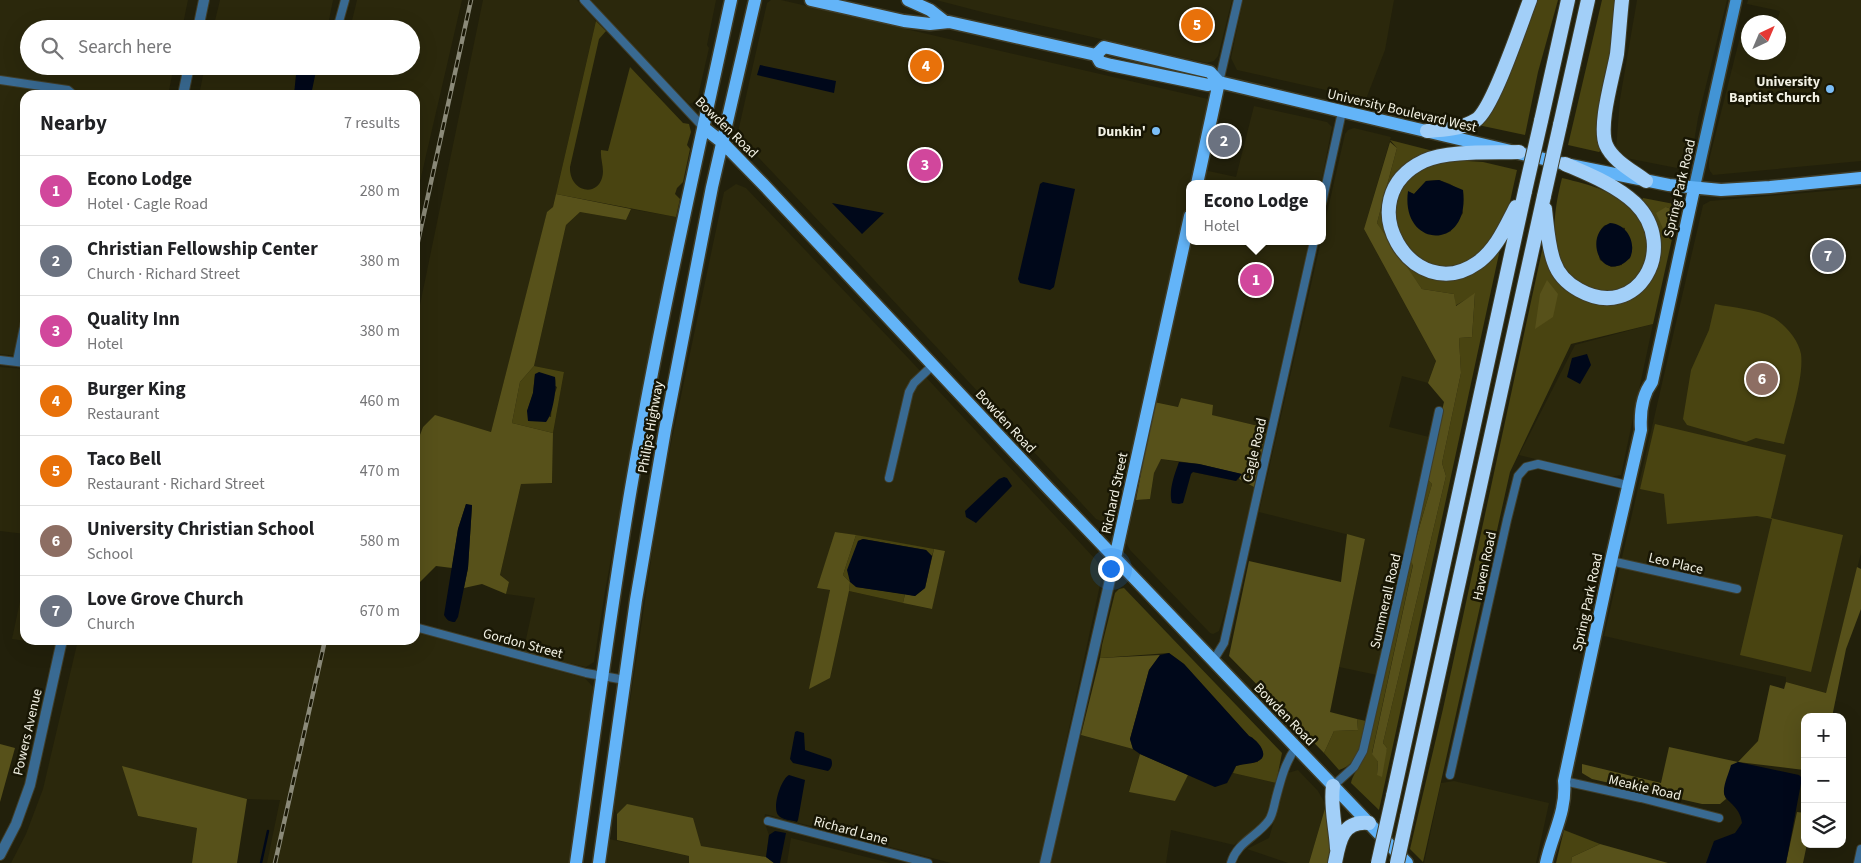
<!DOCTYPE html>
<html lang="en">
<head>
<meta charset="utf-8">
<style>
	:root { --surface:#fff; --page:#f2f2f2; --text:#202124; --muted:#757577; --line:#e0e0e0; --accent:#2563eb }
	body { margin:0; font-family:"Source Sans 3",sans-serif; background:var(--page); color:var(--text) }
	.controls { position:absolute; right:15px; bottom:15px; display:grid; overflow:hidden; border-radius:10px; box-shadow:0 5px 20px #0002 }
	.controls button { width:45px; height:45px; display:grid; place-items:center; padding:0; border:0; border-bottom:1px solid var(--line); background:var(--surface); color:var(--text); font:25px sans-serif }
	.compass { position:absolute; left:1741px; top:15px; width:45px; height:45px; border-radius:50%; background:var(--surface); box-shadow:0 5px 20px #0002; rotate:44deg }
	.you { position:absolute; left:1110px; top:568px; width:18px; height:18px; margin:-12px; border:4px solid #fff; border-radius:50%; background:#1a73e8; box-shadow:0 0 0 8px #1a73e833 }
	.badge { display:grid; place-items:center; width:32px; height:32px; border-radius:50%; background:var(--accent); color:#fff; font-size:16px; font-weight:700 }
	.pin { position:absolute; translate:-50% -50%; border:2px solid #fff; box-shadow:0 1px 5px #0006 }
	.popup { position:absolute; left:1186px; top:180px; width:140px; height:65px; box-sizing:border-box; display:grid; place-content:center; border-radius:10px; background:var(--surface); filter:drop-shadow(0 1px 4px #0005); font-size:16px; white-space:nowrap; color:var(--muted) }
	.popup b { font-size:19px; color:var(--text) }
	.popup::after { content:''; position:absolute; left:50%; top:100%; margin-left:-10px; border:10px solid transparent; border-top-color:var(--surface) }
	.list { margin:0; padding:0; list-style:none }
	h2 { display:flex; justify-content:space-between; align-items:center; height:65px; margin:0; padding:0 20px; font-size:21px }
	h2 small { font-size:16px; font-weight:400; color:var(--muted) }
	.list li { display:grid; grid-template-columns:32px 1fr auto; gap:15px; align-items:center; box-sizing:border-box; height:70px; padding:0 20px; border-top:1px solid var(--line) }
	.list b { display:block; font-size:19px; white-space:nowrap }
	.list p { margin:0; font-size:16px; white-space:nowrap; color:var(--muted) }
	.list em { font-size:16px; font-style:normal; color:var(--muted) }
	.icon { flex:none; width:28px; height:28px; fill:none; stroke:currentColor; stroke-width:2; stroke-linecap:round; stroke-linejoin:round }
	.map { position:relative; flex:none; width:1861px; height:863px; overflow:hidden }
	.search { position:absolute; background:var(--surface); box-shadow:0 5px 20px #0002; left:20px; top:20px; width:400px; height:55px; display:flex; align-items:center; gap:12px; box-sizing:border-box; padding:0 18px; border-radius:28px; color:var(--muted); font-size:19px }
	.panel { position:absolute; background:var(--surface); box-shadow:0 5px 20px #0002; left:20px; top:90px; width:400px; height:555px; border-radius:15px }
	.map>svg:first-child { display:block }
	.built { fill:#2b280c; fill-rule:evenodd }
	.green { fill:#494411; fill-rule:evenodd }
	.forest { fill:#57511a }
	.water { fill:#00081a }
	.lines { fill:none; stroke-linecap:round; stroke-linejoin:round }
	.stream { stroke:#00081a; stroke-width:2.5 }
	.minor-casing { stroke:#3f3d29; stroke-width:10 }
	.tertiary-casing { stroke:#3f3d29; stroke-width:12 }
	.secondary-casing { stroke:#3f3d29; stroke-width:14 }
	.primary-casing { stroke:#3f3d29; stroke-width:15 }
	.motorway-casing { stroke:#3f3d29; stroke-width:16 }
	.minor { stroke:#396a92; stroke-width:8 }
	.tertiary { stroke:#396a92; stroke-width:10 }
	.secondary { stroke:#4294d5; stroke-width:11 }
	.primary { stroke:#63b4f8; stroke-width:12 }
	.motorway { stroke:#a2cff8; stroke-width:14 }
	.rail-casing { stroke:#8b8a79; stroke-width:4.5 }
	.rail { stroke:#181604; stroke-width:2.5; stroke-dasharray:8; stroke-linecap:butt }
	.motorway-bridge-casing { stroke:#3f3d29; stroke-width:16; stroke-linecap:butt }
	.motorway-bridge { stroke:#a2cff8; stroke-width:14 }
	.poi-dot { fill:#7bbef8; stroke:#181604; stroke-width:2 }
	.labels { text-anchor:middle; stroke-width:5; stroke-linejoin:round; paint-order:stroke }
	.poi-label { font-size:14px; font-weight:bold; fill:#f2f1e4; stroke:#181604; text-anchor:end }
	.street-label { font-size:14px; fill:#f2f1e4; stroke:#181604 }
</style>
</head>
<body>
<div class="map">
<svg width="1861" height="863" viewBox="0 0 1861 863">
	<rect width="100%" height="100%" fill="#22200b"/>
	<path class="built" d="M0,0H188L182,29H29V66H174L168,95H25V357L0,354Z
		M220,0H333L329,20L324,29H213Z
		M357,0H462L415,203V95H311L315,72L296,75L294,95H199L205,66H221L286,74L309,71L319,66H411V29H350Z
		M483,0H577L596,21L553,207L547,213L491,432L435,416L423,427L415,448V329Z
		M589,0H716L707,45L709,48L697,101L689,104Z
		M771,0H781L1208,99L1201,137L1191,184H1190V191L1160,327L1115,519L1110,525L1096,519L850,254L740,138L738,132L767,3Z
		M936,0H1232L1218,56L1214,61L1207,63L986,13Z
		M1243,0H1394L1385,50L1366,99L1237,70L1231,58Z
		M1637,0H1727L1698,118L1690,166L1682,169L1626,158L1616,149L1620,99Z
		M1748,0H1861V161L1713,175L1710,171L1709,168V160L1742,29L1748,31V52H1778V22H1777L1780,11L1747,4Z
		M1254,106L1327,122L1332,127L1321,184H1201L1204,170L1236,177Z
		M1354,128L1391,137L1364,229L1436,361L1428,383L1402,376L1389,427L1429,437L1377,675L1339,667L1365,539L1259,512L1321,241H1322V235L1345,134L1348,130Z
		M736,184L746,188L910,360L1096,560L1103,571L1040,863H951L765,814L764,821L769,835L766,857L701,846L627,804L617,814L614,809L662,486L724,192ZM836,532L945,552L931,609L849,591L830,678L810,688L830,590L817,588Z
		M1861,188V553L1826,693L1786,682V677L1604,636L1703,205L1710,201Z
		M631,209L676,217L605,591L594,662L586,667L523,653L535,598L506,594L509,582L500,575L521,484L552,483L553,433L564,372L534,366L566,225L580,212L626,220Z
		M1190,241H1309L1267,428L1211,415L1212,405L1181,398L1178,407L1154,402Z
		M1653,324L1621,475L1609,477L1519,455L1575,345Z
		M0,367L25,369V534L0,531Z
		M1160,459L1179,462L1174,477L1193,472L1236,481L1239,479L1254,487L1230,595L1219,631L1213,634L1210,633L1130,550L1126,543L1136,500L1150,499L1154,473Z
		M25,578V640H47L46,644L12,639Z
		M415,632L585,678L593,687L590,723L570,863H267L280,800L247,799L123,767L138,816L197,828L192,863H11L26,834L43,789L78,640H415Z
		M1081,735L1133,749L1140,754L1129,791L1175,801L1188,775L1215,787L1227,783L1233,773L1276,783L1264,822L1234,845L1171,830L1166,863H1050Z
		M1298,770L1318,791L1326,805L1309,863H1288L1247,849L1269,838L1288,773Z
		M1454,781L1549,803L1536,863H1424L1441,783Z
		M791,838L890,863H787Z
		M609,839L689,856V863H607Z"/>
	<path class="green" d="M1533,0H1558L1538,72L1525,135L1478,125Z
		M1602,0H1619L1604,148L1599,152L1568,145Z
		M596,21L606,31L599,39L570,167C569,191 596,198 602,178C605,169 600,159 601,150L608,151L630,67L683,123L689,124L691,132L687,145L690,149L683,182L677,188L675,194L680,199L676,217L556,194Z
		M1390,140L1437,152L1422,157L1384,218L1389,242L1377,223L1397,148Z
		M1451,160L1483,162L1517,170L1507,215L1494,238L1471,261L1448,267L1433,265L1416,257L1398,236L1394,207L1405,182L1423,167ZM1439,180L1450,184L1458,189L1463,213L1450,232L1408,192L1414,194L1426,181Z
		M1562,178C1591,185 1619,192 1638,216C1644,224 1650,233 1650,243C1650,248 1648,253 1647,258C1646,262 1646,266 1644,269C1642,275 1629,287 1622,289C1611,294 1601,291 1589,288C1543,275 1553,213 1562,178ZM1605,225L1625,228L1622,265L1611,267L1600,260C1597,250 1596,232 1605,225Z
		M1643,198L1674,204L1677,207L1679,212L1666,207V235L1672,239L1653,324L1571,344L1510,472L1423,862L1410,849L1443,709L1543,246L1556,275L1611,303L1655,267L1641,201Z
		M1497,248L1500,249L1379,810L1351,783C1352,775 1362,764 1366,754L1426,478L1432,484L1410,558L1413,564L1372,753L1378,762L1377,775L1387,748L1383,743L1446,476L1442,463L1461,373L1459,338L1472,337L1475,294L1455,306L1454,294L1422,289L1402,261L1426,274L1447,277Z
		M1715,304C1734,308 1757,309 1774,318C1786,325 1799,341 1801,354C1804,378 1790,419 1784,444L1756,438L1746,442L1687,425L1683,419L1691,370L1709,330Z
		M534,366L564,372L553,433L512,423L520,382ZM535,374L557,387L552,402L551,417L527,411L533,393Z
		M1655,424L1786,455L1771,518L1843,535L1811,672L1740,655L1772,519L1757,516L1667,524L1664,494L1640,489Z
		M856,535L934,549L932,556L926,550L863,539L858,541L856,587L905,594L903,603L849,591L850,582L843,575Z
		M1124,588L1282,753L1276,783L1233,773L1236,766L1246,763L1258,762L1253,738L1249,736L1184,664L1169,653L1100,658L1102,645L1115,593L1119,589Z
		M1357,719L1366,721C1362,739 1360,764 1339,770L1324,753L1334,731L1358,730Z
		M1564,830L1600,844L1572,857L1571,863H1556Z"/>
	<path class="forest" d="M1390,142L1397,148L1377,223L1422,289L1454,294L1456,306L1475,293L1472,337L1459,338L1461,373L1442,463L1446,476L1383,743L1387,748L1382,777L1377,775L1378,762L1372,754L1413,565L1410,559L1432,484L1426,478L1444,402L1428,383L1436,361L1364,229Z
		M556,194L631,209L626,220L580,212L566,225L534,366L520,382L512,423L553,433L552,483L521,484L500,575L509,582L506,594L482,584L464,588L468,568L472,506L466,504L458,529L452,568L436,566L420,582L415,584V448L423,427L435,415L491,432L547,212L553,207Z
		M1666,207L1679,212L1672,239L1666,235L1656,213Z
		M1547,280L1558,294L1553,317L1535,329L1540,294Z
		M1181,398L1213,405L1212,415L1267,428L1254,487L1239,479L1241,474L1199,464L1161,459L1154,473L1150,499L1136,500L1154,402L1178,407Z
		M835,532L856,535L843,575L850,582L849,591L830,678L809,689L830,590L817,588Z
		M1347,534L1365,539L1330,712L1357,719L1358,730L1334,731L1324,753L1229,656L1249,561L1341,582Z
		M934,549L945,551L932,609L903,603L905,594L915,596L925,588Z
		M1857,567L1861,569V609L1846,649L1832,717H1805V773L1804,770L1738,762L1724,792L1726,799L1720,804H1702L1592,779L1582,773V764L1661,783L1669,747L1738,762L1758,741L1770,685L1784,689L1786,682L1826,693Z
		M1160,655L1149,670L1130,739L1133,749L1081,735L1100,658Z
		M0,744L15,748L0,802Z
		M1140,754L1188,775L1175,801L1129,792Z
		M122,766L247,799L237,863H192L197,828L138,816Z
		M627,804L693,818L701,846L766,857L774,863H689V856L617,840V814Z
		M1326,805L1332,835L1330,863H1309Z
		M1797,812L1805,813V844H1807L1803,863H1786Z
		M1600,844L1668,863H1571L1572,857Z"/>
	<path class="water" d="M760,65L836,81L834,93L757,75Z
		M316,71L311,95H294L296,75Z
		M1439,180L1463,190C1471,252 1400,249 1408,191L1414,194L1426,181Z
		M1043,182L1075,189L1054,287L1050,290L1020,283L1018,279L1040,184Z
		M832,203L884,213L862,234Z
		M1610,223C1627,224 1637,243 1630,258C1601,287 1582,234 1610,223Z
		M1587,354L1591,365L1580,384L1567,377L1572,358Z
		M539,372L555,377C557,388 553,414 546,422L528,421L527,411L533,393L535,374Z
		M1179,462L1199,464L1242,474L1236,481L1193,472L1191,474L1183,503L1179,504L1172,503C1168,491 1175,473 1179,462Z
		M1004,477L1007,478L1012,486L976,523L966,517L965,511L999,479Z
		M466,504L472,505L468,568L458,617L455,622C449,622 447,620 444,615L458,529Z
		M863,539L926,550L932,556L925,588L915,596L856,587L850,582L847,570L858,541Z
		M1169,653L1184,664L1249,736C1258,740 1272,757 1256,762C1250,764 1243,764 1236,766L1227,783L1215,787L1140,754L1133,749L1130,739L1149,670L1160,655Z
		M797,731L804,733L805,750L831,759C833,763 832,768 828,771L793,763L790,759L795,732Z
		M1738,762L1799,775L1802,778L1786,863H1706L1714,841L1735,833L1742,823C1740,805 1724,801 1724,793C1723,785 1729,773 1731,765Z
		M789,775L805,780L798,820L797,822C791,820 782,820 778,815C772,807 781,779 789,775Z
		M775,831L786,833L780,863H774L766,857L769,835Z"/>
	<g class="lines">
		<path class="stream" d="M261,863L268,831"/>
		<defs>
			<path id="minor" d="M584,0L704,128
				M337,29L345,0
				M0,80L68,90L74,95
				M1219,82L1238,0
				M1322,203L1342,112
				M0,360L25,363
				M17,361L25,322
				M889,478L909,392L914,383L933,365
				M1611,561L1737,589
				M415,627L586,673L625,680
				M1213,661L1224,643L1314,241
				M1450,775L1507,520L1518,476L1526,467L1538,464L1627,485
				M1564,781L1641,798L1719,818
				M1333,786L1354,767L1363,751L1409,550L1439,411
				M768,821L928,863
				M1231,863C1237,842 1258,836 1269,820C1273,814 1274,805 1276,798C1281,779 1285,763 1296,747
				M1858,863L1861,849"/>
			<path id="tertiary" d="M198,29L204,0
				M183,95L189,66
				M0,855L16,824L30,785L62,640
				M1045,863L1115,558"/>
			<path id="secondary" d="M1694,189L1736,0"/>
			<path id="primary" d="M811,0L904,21L930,24L949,22L1096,55L1100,62L1111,65L1208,85L1219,82L1565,164L1669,185L1721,190L1770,187L1861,178
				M908,0L930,10L944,21
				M1096,55L1104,47L1210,72L1219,82
				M704,128L723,143L763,184L1049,489L1407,863
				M1197,184L1219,82
				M1115,558L1190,216
				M576,863C594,738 610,612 631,488C659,324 696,162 731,0
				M599,863L636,600L665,430L712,187L755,0
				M1546,863C1552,835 1567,811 1564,781L1611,561L1641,430C1640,414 1642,395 1652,382L1694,189"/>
			<path id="motorway" d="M1622,0C1620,18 1619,36 1617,54C1613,77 1598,125 1606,145C1613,161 1633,171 1646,181
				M1541,121L1568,0
				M1560,125L1588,0
				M1427,131C1443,130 1462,129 1476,120C1493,109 1521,23 1530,0
				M1516,207C1506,226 1496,250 1477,263C1413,308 1346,198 1424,161C1448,150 1493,153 1519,152
				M1545,209C1547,226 1548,246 1554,262C1558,274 1568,284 1579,290C1638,323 1680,247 1635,203C1616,185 1588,174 1565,164
				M1333,786C1330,806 1336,828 1337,849
				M1393,796L1525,191
				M1407,817L1544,196
				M1335,863C1339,842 1342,820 1369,823"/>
		</defs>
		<use href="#minor" class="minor-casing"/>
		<use href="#tertiary" class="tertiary-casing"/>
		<use href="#secondary" class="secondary-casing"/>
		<use href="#primary" class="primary-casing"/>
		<use href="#motorway" class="motorway-casing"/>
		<use href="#minor" class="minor"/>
		<use href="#tertiary" class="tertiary"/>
		<use href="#secondary" class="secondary"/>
		<use href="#primary" class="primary"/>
		<use href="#motorway" class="motorway"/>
		<defs>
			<path id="rail" d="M415,255L471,0
				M275,863L325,640"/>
		</defs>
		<use href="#rail" class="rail-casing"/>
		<use href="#rail" class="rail"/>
		<defs>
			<path id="motorway-bridge" d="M1525,191L1541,121
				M1544,196L1560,125
				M1378,863L1393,796
				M1397,863L1407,817"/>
		</defs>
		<use href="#motorway-bridge" class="motorway-bridge-casing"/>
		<use href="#motorway-bridge" class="motorway-bridge"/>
	</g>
	<g class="poi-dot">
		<circle cx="1830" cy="89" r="5"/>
		<circle cx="1156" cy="131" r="5"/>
	</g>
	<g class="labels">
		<g class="poi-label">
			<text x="1820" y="86">University<tspan x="1820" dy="16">Baptist Church</tspan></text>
			<text x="1146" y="136">Dunkin'</text>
		</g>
		<g class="street-label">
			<text transform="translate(1402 110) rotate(13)" y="5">University Boulevard West</text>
			<text transform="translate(727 127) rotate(44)" y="5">Bowden Road</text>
			<text transform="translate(1679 188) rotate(-77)" y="5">Spring Park Road</text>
			<text transform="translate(1006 421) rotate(47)" y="5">Bowden Road</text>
			<text transform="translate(650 427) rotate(-80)" y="5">Philips Highway</text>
			<text transform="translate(1254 450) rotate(-77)" y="5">Cagle Road</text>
			<text transform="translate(1114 493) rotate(-78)" y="5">Richard Street</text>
			<text transform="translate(1676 563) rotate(13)" y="5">Leo Place</text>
			<text transform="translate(1484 566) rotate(-78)" y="5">Haven Road</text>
			<text transform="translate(1385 601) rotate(-77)" y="5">Summerall Road</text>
			<text transform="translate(1587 602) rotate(-78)" y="5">Spring Park Road</text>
			<text transform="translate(523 643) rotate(15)" y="5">Gordon Street</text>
			<text transform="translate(1285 714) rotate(46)" y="5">Bowden Road</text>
			<text transform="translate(27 732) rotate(-77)" y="5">Powers Avenue</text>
			<text transform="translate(1645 787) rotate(13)" y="5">Meakie Road</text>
			<text transform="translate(851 830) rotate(15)" y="5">Richard Lane</text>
		</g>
	</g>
</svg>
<div class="controls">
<button>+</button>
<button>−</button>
<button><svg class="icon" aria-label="layers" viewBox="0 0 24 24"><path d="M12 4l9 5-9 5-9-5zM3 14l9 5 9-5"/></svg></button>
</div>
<svg class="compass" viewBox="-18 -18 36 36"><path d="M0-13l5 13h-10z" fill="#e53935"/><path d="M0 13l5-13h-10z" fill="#757577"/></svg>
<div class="you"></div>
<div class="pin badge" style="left:1256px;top:280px;background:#d1479c">1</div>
<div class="popup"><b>Econo Lodge</b>Hotel</div>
<div class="pin badge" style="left:1224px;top:141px;background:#6b7280">2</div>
<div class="pin badge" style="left:925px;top:165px;background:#d1479c">3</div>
<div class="pin badge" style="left:926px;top:66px;background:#e8710a">4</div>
<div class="pin badge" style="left:1197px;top:25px;background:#e8710a">5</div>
<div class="pin badge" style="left:1762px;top:379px;background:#8d6e63">6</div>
<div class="pin badge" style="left:1828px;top:256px;background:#6b7280">7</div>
<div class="search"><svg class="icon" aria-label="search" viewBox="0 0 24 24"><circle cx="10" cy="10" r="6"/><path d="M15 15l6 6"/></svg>Search here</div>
<section class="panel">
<h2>Nearby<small>7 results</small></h2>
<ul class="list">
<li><span class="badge" style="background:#d1479c">1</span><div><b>Econo Lodge</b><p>Hotel · Cagle Road</p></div><em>280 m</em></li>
<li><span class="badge" style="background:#6b7280">2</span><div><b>Christian Fellowship Center</b><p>Church · Richard Street</p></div><em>380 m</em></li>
<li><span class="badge" style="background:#d1479c">3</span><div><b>Quality Inn</b><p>Hotel</p></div><em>380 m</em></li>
<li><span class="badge" style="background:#e8710a">4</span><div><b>Burger King</b><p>Restaurant</p></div><em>460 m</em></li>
<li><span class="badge" style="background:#e8710a">5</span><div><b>Taco Bell</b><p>Restaurant · Richard Street</p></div><em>470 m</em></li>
<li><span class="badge" style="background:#8d6e63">6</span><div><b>University Christian School</b><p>School</p></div><em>580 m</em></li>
<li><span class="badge" style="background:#6b7280">7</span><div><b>Love Grove Church</b><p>Church</p></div><em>670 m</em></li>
</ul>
</section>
</div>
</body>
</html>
